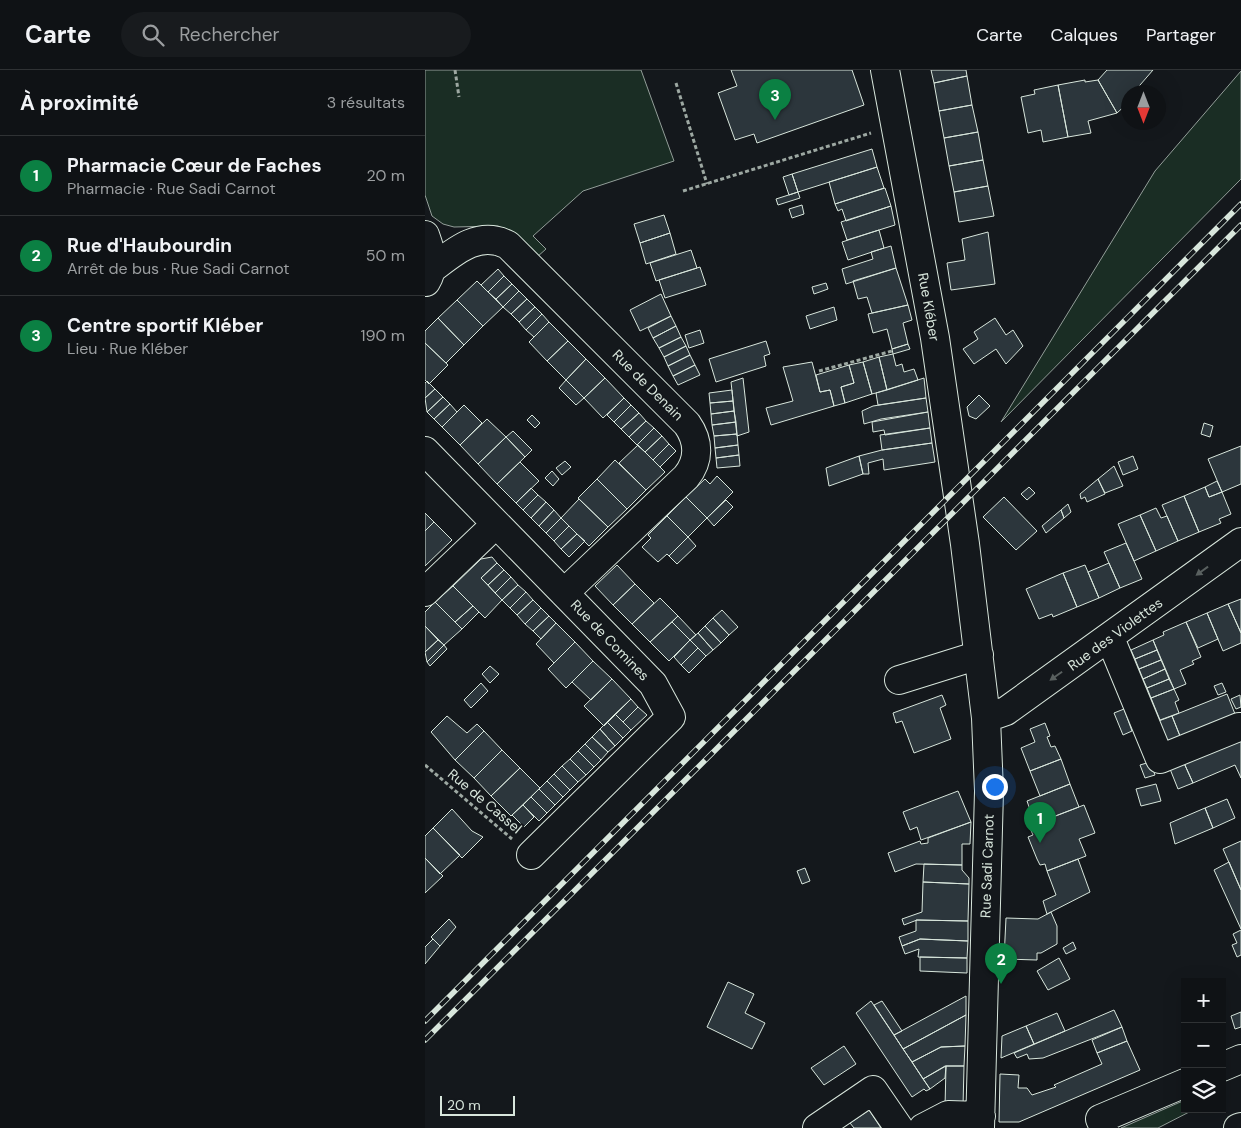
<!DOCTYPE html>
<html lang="fr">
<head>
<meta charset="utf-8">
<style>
	:root { --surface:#0f1215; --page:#181b1e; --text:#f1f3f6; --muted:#9b9ea0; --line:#2f3234; --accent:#0b8043 }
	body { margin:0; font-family:"DM Sans",sans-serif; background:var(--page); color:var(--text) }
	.controls { position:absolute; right:15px; bottom:15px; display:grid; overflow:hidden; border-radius:0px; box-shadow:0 5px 20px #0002 }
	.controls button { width:45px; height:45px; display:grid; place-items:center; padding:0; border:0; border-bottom:1px solid var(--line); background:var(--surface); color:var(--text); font:25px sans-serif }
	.compass { position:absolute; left:696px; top:15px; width:45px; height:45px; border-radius:50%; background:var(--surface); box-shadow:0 5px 20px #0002; rotate:180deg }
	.scale { position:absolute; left:15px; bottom:12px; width:75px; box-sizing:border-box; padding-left:5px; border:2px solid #d8e6dc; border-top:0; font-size:14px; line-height:18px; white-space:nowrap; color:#d8e6dc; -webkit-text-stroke:4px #14181c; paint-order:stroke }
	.you { position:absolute; left:569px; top:716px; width:18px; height:18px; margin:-12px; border:4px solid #fff; border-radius:50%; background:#1a73e8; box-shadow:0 0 0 8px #1a73e833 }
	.badge { display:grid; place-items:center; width:32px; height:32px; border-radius:50%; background:var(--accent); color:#fff; font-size:16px; font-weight:700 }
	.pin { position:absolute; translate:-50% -41px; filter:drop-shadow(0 1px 2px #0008) }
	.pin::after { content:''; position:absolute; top:26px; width:18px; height:15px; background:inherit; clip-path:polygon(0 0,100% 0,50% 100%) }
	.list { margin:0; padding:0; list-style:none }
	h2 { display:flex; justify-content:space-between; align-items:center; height:65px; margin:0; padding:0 20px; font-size:21px }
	h2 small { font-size:16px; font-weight:400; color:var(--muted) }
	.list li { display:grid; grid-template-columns:32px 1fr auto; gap:15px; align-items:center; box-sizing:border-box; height:80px; padding:0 20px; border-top:1px solid var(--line) }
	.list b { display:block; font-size:19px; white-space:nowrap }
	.list p { margin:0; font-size:16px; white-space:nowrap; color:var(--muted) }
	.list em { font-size:16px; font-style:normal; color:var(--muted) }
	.icon { flex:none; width:28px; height:28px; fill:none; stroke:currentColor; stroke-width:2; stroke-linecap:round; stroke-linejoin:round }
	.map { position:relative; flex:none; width:816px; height:1058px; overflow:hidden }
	header { display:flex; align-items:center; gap:30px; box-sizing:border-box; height:70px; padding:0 25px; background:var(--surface); border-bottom:1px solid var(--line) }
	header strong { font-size:24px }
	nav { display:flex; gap:28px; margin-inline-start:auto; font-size:18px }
	.search { width:350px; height:45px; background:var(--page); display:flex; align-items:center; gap:12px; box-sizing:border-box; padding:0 18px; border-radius:28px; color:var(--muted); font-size:19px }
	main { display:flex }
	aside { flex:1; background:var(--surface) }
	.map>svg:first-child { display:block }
	.green { fill:#1a2d24; stroke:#939e99 }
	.building { fill:#2c363c; stroke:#d8e6dc }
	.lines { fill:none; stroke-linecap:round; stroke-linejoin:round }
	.minor-casing { stroke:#d8e6dc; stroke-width:30 }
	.major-casing { stroke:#d8e6dc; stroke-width:30 }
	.path { stroke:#9da8a2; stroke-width:3; stroke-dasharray:4 2.5; stroke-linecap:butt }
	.minor { stroke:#14181c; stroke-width:28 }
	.major { stroke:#14181c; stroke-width:28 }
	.rail-casing { stroke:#d8e6dc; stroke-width:5.5 }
	.rail { stroke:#14181c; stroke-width:4; stroke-dasharray:11; stroke-linecap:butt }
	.oneway { fill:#59605f }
	.labels { text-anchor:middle; stroke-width:4; stroke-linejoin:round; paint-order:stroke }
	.street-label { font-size:14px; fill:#d8e6dc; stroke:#14181c }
</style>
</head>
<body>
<header>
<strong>Carte</strong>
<div class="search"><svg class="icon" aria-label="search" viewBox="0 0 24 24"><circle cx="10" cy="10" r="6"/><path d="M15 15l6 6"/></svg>Rechercher</div>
<nav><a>Carte</a><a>Calques</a><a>Partager</a></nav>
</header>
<main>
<aside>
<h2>À proximité<small>3 résultats</small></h2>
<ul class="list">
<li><span class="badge">1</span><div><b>Pharmacie Cœur de Faches</b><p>Pharmacie · Rue Sadi Carnot</p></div><em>20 m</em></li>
<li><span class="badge">2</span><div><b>Rue d'Haubourdin</b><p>Arrêt de bus · Rue Sadi Carnot</p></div><em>50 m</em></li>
<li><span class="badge">3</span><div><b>Centre sportif Kléber</b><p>Lieu · Rue Kléber</p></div><em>190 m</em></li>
</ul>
</aside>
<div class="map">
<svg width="816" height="1058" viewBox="0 0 816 1058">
	<rect width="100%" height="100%" fill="#14181c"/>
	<path class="green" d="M0,0H216L249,91L158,121L108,166L121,179L112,187L85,162L73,156L29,157L18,154L7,146L0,125Z
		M816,1V109L576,352L730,101Z
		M760,1030V1039H770L733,1058H696Z"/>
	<path class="building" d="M306,0H427L439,35L332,73L329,64L310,70L293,23L312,16Z
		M506,0H541L542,6L509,13Z
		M682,0H728L709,22H704V32L692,43L673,10Z
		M542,6L547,35L514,41L509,13Z
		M660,10V12L673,10L692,43L663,51L666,63L643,67L633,15Z
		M633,15L643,67L618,72L616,60L603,63L596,27L610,24L609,20Z
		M547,35L553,62L519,68L514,41Z
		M553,62L558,90L524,96L519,68Z
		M447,79L452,97L373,122L367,104Z
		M558,90L563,116L529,122L524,96Z
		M452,97L459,118L410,134L404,112Z
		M367,104L373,122L364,125L358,107Z
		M563,116L569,146L534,152L529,122Z
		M460,118L466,136L421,151L417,139L413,141L410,134Z
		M373,122L375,128L353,135L351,129Z
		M377,135L379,144L367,148L364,139Z
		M466,136L470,155L422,170L416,152Z
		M239,145L245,163L215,173L209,154Z
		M454,160L459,178L423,190L417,172Z
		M563,162L570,214L526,220L522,193L540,190L537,169Z
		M245,163L251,184L221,194L215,173Z
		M466,176L471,198L421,214L417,199L448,189L446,182Z
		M266,180L272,198L231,211L225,193Z
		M275,197L281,215L240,228L234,210Z
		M471,198L483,235L447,243L442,227L433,229L428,211Z
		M73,199L79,206L63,222L56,215Z
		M79,206L87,214L71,229L63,222Z
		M52,211L78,237L58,256L32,230Z
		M401,213L403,219L389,224L387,217Z
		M87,214L94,221L78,237L71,229Z
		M94,221L102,229L86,244L78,237Z
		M236,224L246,246L215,261L205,240Z
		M102,229L110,237L94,252L86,244Z
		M32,230L58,256L39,275L13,248Z
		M483,235L487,250L478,253L483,274L467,279L462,259L448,263L443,244Z
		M110,237L117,244L101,260L94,252Z
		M409,237L412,250L385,259L381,246Z
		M117,244L124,252L109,267L101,260Z
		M246,246L251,256L228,268L223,258Z
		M13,248L39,275L21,293L0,273V261Z
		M570,248L581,265L588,260L598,276L581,294L571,279L549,294L538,279L553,269L549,262Z
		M124,252L143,271L122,291L104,272Z
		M251,256L256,267L234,278L228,268Z
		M275,260L279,273L264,278L260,265Z
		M256,267L261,276L239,287L234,278Z
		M143,271L161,289L141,310L122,291Z
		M341,271L345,284L339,286L341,296L291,312L284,289Z
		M0,273L23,295L4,314L0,310Z
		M483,274L485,279L468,284L467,279Z
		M261,276L265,285L243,296L239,287Z
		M468,284L471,296L477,294L479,302L489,299L493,310L462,320L454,287Z
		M265,285L270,295L248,306L243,296Z
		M454,287L462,320L447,324L438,292Z
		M161,289L180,308L159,328L141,310Z
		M387,292L395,322L405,320L409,336L346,355L341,338L368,331L358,297Z
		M438,292L447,324L420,333L416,317L429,313L424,295Z
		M270,295L275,305L253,315L248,306Z
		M424,295L429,313L416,317L420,333L409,336L405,320L395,322L391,305Z
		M180,308L199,328L178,348L159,328Z
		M318,308L324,362L312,366L306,312Z
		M499,308L501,328L453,335L451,323Z
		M141,310L159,328L151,335L134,318Z
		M2,311L10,319L0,328V313Z
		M10,319L18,327L2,342L0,328Z
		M307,320L308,331L285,333L284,323Z
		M554,325L565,336L551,349L544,346L542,337Z
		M18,327L25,334L9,349L2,342Z
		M199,328L206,335L189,352L182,345Z
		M501,328L503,342L456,349L439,354L437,341L448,336Z
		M308,331L309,341L286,344L285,333Z
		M25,334L32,342L17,357L9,349Z
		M39,335L57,353L35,375L17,357Z
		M206,335L214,343L196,359L189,352Z
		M309,341L311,352L287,355L286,344Z
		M503,342L505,358L460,365L459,360L448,362L447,352Z
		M214,343L221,351L204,367L196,359Z
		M107,345L115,353L110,358L102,350Z
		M62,349L81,367L53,394L35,375Z
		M221,351L229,358L212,375L204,367Z
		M311,352L312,364L289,366L287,355Z
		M779,353L788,356L785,367L776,364Z
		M229,358L237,366L220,382L212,375Z
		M505,358L507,373L457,380L455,365Z
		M88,361L107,380L100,387L81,367Z
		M312,364L313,375L290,378L289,366Z
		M237,366L244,374L228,390L220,382Z
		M81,367L100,387L72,414L53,394Z
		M507,373L510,392L459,400L458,389L443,393L444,404H438L434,386L457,380Z
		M244,374L251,381L235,397L228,390Z
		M213,375L240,402L221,420L194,393Z
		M313,375L314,385L291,388L290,378Z
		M816,376V414L797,422L783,389Z
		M314,385L315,396L292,398L291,388Z
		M434,386L438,404L404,416L401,398Z
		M708,386L713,399L698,405L693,392Z
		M190,390L221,420L202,439L172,409Z
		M140,391L146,397L137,405L131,398Z
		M95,392L114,411L91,433L72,414Z
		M689,396L698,416L680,423L673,409Z
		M127,401L134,409L128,416L120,408Z
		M292,406L308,422L282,448L261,427L280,409L285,414Z
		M172,409L202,439L183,457L153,428Z
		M673,409L680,424L662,432L660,427L656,429L655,424Z
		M792,411L797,422L784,427L780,417Z
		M604,417L610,423L602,430L596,424Z
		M780,417L784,427L797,422L806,444L794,449L796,453L774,462L759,426Z
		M106,418L113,425L98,440L91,433Z
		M113,425L121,432L106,448L98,440Z
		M759,426L774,462L753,471L737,435Z
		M261,427L282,448L263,467L242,446Z
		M579,427L612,461L591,480L558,447Z
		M154,429L183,457L164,476L136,448Z
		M301,430L308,437L289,456L282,448Z
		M121,432L129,440L114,456L106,448Z
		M643,434L646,442L639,448L636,440Z
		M731,438L736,448L742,446L753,471L731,481L715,445Z
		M129,440L136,448L121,463L114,456Z
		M636,440L639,448L621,463L617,456Z
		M0,443L9,452L0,461Z
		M715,445L731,481L709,491L693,454Z
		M242,446L263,467L244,486L242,484L233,492L217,477L226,468L223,465Z
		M136,448L144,456L129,471L121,463Z
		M9,452L27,470L0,496V461Z
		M144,456L152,464L136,479L129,471Z
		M152,464L160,471L144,487L136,479Z
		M263,467L271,476L252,494L244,486Z
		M701,473L717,509L695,518L679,482Z
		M67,487L72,493L56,508L77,530L60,548L28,516L56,489Z
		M72,493L79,500L63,515L56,508Z
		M684,493L695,518L674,528L663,502Z
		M192,495L210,514L188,535L170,516Z
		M660,495L674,528L652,537L638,503Z
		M79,500L86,507L70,523L63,515Z
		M638,503L652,537L628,547L627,544L614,549L601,519Z
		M86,507L93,515L77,530L70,523Z
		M210,514L229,533L207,554L188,535Z
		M93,515L101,522L85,538L77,530Z
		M28,516L48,536L30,552L10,532Z
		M101,522L108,530L92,545L85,538Z
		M235,528L253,546L225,572L207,554Z
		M816,529V563L803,534Z
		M108,530L116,538L100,554L92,545Z
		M10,532L37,559L19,575L0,556V542Z
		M803,534L816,563V573L798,581L782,543Z
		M48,536L54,542L37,559L30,552Z
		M116,538L124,546L108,561L100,554Z
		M297,540L313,557L304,565L288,548Z
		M782,543L793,569L773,578L761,552Z
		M124,546L131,553L116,569L108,561Z
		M253,546L271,565L265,570L247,552Z
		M288,548L304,565L296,573L280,556Z
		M247,552L265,570L244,591L225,572Z
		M761,552L776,587L767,591L769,594L755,600L761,614L749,619L728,570L739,565L738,562Z
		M131,553L150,572L129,593L111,574Z
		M0,556L13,570L0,582Z
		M280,556L296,573L288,580L273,563Z
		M273,563L288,580L281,586L265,570Z
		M13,570L19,575L2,592L0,582Z
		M265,570L273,578L256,595L249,587Z
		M728,570L732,580L710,589L706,580Z
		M150,572L168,591L141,618L123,599Z
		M19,575L22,579L5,596L2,592Z
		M273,578L281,586L264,603L256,595Z
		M732,580L736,590L714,599L710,589Z
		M736,590L740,599L718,609L714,599Z
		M168,591L187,609L166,630L147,612Z
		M65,596L74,604L65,613L57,604Z
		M740,599L744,609L722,618L718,609Z
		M187,609L206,629L179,656L159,636Z
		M744,609L749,619L726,628L722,618Z
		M56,613L63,621L46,638L39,630Z
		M797,613L801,622L793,625L789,616Z
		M749,619L754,630L750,632L754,643L735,650L726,628Z
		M802,624L810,644L755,666L747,646Z
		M517,625L521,635L515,638L526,669L489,683L477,651L471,653L468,643Z
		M815,625L816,637L811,639L806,629Z
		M206,629L213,637L198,652L190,644Z
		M213,637L222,645L206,660L198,652Z
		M699,639L707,661L698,665L689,643Z
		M190,644L206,660L198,668L182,652Z
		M22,646L42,663L52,654L59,661L30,690L6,662Z
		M747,646L755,666L739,672L731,652Z
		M182,652L198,668L190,676L175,659Z
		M620,653L625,666L622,667L626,677L630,676L636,689L605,701L596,678L610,672L605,659Z
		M175,659L190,676L183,682L167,667Z
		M59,661L77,680L49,708L30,690Z
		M167,667L183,682L176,690L160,674Z
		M816,669V708L810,695L768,713L759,693Z
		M160,674L176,690L169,697L153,681Z
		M77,680L95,698L66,726L49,708Z
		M153,681L169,697L161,705L145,689Z
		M145,689L161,705L153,712L137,696Z
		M636,689L645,714L615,726L605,701Z
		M725,692L730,705L720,708L715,695Z
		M759,693L768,713L753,719L745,699Z
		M137,696L153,712L145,720L129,704Z
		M95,698L115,718L86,746L66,726Z
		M129,704L145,720L138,727L122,711Z
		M122,711L138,727L130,735L114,719Z
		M645,714L654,737L610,754L602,731Z
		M731,714L736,731L716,736L711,719Z
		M114,719L130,735L122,743L106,727Z
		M533,721L546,752L496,770L492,757L485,760L478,742Z
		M106,727L122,743L114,751L98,735Z
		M802,729L810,748L788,758L780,738Z
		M98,735L109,747L99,757L87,745Z
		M659,735L670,763L654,769L661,786L622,801L620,794L615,795L612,789L603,767L608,765L604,756Z
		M780,738L788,758L750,774L745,753Z
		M27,739L47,761L58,767L37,788L8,758Z
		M546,752L545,774H537V795L491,794L470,802L463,783L495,771L496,774L503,773V768Z
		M8,758L35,785L15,804L0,788V766Z
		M816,771V820L798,779Z
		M0,788L18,806L0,823Z
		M653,789L665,822L622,844L618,831L631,825L622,801Z
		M804,792L816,820V859L789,800Z
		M499,794L537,795V800L544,808V814L498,812Z
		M380,798L385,811L377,814L372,801Z
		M498,812L544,814L543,851L492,850L479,855L477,849L497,842Z
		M626,842L632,856V874L616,883H612V890L579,889L581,848L613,849Z
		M24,849L31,857L15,876L6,867Z
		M491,850L543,851V871L495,869L477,876L474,867L491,861Z
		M816,860V885L812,887L807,875L812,873L808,864Z
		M8,869L15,876L0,894V877Z
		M495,869L543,871L542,888L493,887L494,879L480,884L477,876Z
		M648,872L651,879L641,884L638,878Z
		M495,887L542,888V903L495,901Z
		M634,888L645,909L623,920L612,901Z
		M303,912L329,924L320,943L340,953L327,979L282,957Z
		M541,926V945L478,979L469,965Z
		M446,931L505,1019L501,1021L499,1019L487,1027L431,943Z
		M457,931L477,961L469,965L449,935Z
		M689,940L697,957L618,988L604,989L602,984L592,988L589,983Z
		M816,942V957L810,959L806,946Z
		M632,943L640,961L609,974L601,956Z
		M541,945L540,976L516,977L487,992L478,979Z
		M601,956L609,974L576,988L577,966Z
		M697,957L702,971L672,983L667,970Z
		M702,971L715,1000L594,1052H574L575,1004L594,1005L593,1018H602L607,1025L631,1017L629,1015L677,994L672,983Z
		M419,976L431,994L399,1015L386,998Z
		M540,976L539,996H520L498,1009L487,992L516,977Z
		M521,996H539L538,1037H520Z
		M521,996L520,1008L505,1019L498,1009Z
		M444,1040L456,1058H429L425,1053Z"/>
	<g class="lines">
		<defs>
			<path id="minor" d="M460,0L510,268L540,474L561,648L564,721L555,1058
				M0,165C6,182 11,195 1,212
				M8,198C30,181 54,160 83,175L262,354C274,371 275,390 261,407L139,523
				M0,381L228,614L246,647L106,785
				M0,522L71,454
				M685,568L735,689L814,657
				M474,610L554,585
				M561,648L581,641L816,472
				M797,997L816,989
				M392,1058L448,1020L474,1058
				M498,1058L523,1045L556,1046
				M679,1058L675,1049L760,1013"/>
			<path id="major" d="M813,1058L816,1057"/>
		</defs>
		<use href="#minor" class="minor-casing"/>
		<use href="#major" class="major-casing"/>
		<path class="path" d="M30,0L34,27
			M251,13L282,114
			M258,121L446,63
			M394,301L467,281
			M0,695L87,769"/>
		<use href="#minor" class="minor"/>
		<use href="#major" class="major"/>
		<defs>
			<path id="rail" d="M0,951L816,134
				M0,970L816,155"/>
		</defs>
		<use href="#rail" class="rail-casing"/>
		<use href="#rail" class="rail"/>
	</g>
	<defs><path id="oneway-solid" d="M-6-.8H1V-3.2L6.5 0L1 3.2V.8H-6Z" transform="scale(1.25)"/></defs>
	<g class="oneway">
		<use href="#oneway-solid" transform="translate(777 501) rotate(144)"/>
		<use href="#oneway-solid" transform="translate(631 606) rotate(145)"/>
	</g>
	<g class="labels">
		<g class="street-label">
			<text transform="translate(504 237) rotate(80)" y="5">Rue Kléber</text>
			<text transform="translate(223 315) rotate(45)" y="5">Rue de Denain</text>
			<text transform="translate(690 564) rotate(-36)" y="5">Rue des Violettes</text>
			<text transform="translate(185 570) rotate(46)" y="5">Rue de Comines</text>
			<text transform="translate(60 731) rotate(40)" y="5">Rue de Cassel</text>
			<text transform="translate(562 796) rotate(-88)" y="5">Rue Sadi Carnot</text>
		</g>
	</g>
</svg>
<div class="controls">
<button>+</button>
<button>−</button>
<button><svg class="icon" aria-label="layers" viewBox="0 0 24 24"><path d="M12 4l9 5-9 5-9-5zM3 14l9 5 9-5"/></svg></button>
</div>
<svg class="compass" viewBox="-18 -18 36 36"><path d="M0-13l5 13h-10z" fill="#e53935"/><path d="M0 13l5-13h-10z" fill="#9b9ea0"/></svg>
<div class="scale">20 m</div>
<div class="you"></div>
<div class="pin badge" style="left:615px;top:773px">1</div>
<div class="pin badge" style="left:576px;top:914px">2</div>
<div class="pin badge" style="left:350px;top:50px">3</div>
</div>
</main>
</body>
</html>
